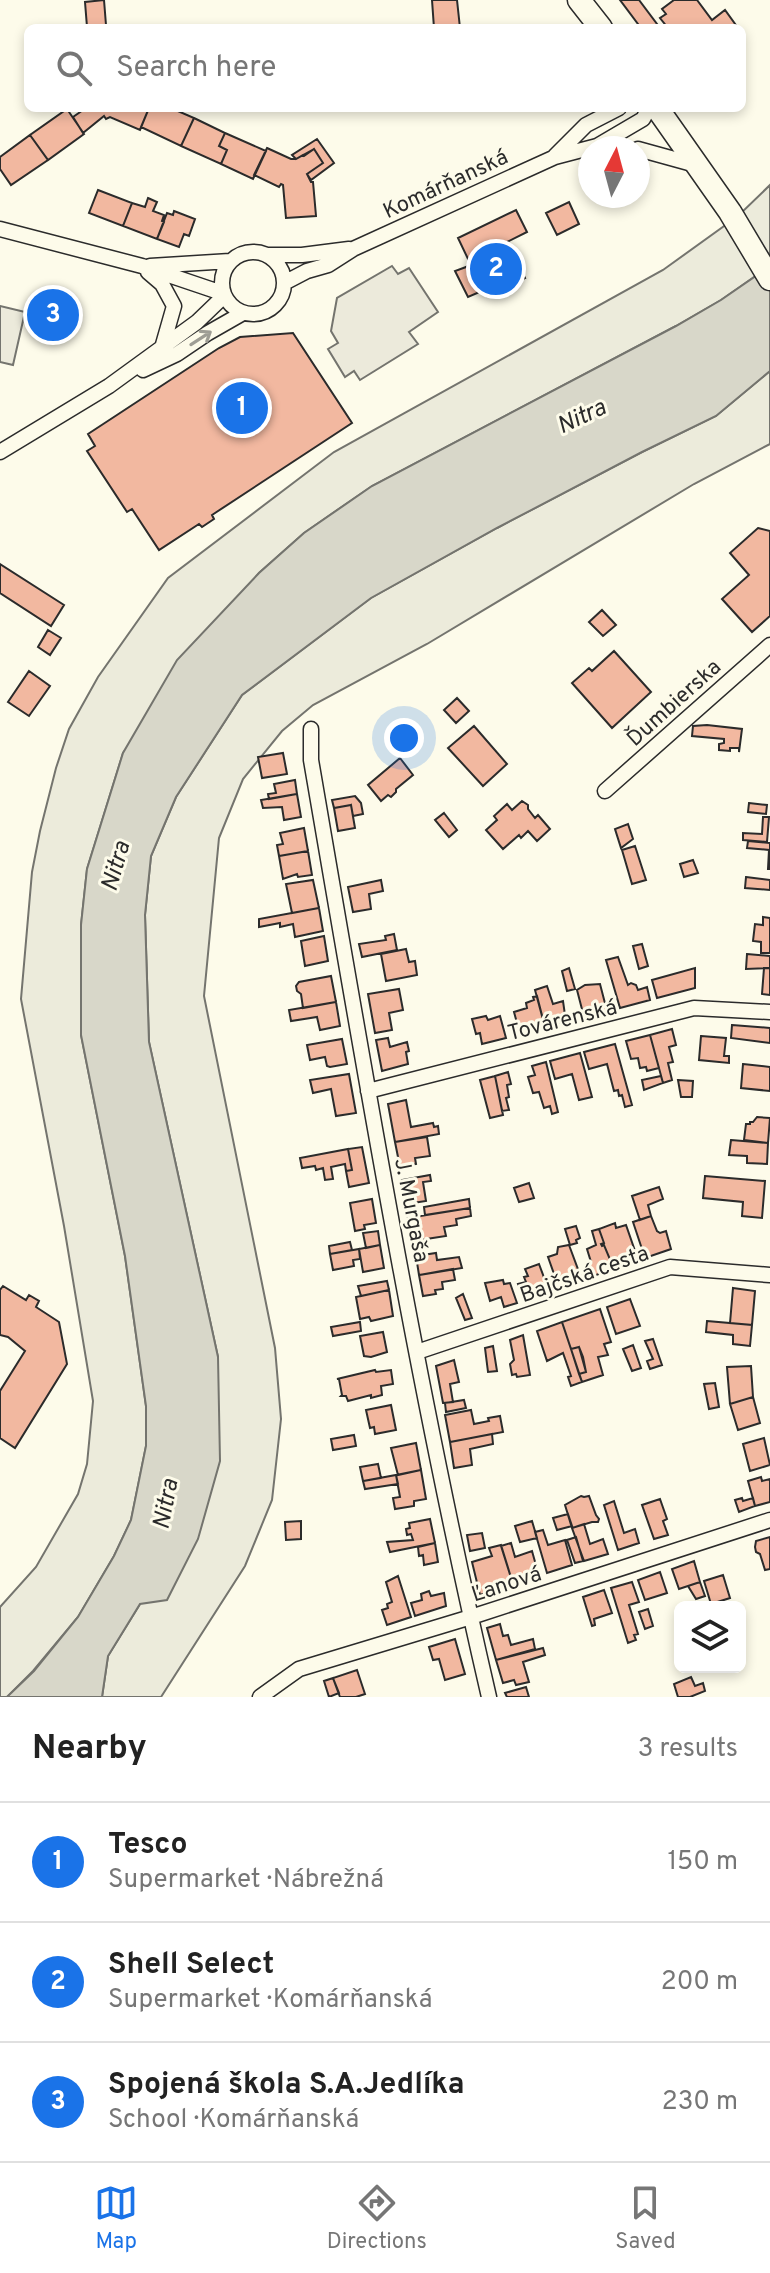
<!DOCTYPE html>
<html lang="en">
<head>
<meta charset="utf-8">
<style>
	:root { --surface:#fff; --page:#f2f2f2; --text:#222; --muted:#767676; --line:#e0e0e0; --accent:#1a73e8 }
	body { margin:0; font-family:Overpass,sans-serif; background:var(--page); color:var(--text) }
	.controls { position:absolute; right:24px; bottom:24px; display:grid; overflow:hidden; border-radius:12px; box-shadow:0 4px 12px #0003 }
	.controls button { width:72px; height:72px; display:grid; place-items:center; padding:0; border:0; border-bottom:2px solid var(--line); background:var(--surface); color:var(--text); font:40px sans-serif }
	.compass { position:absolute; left:578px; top:136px; width:72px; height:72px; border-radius:50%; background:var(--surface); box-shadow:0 4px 12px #0003; rotate:6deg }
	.you { position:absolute; left:404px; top:738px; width:28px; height:28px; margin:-20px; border:6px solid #fff; border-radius:50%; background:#1a73e8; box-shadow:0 0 0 12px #1a73e833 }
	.badge { display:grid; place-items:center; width:52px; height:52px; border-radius:50%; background:var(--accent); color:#fff; font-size:26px; font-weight:700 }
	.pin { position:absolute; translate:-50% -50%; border:4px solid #fff; box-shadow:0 2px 8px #0006 }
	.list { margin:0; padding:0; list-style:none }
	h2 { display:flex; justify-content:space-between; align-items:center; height:104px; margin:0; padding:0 32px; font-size:34px }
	h2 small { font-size:26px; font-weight:400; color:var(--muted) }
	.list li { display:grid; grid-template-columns:52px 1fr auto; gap:24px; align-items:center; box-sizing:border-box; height:120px; padding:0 32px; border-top:2px solid var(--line) }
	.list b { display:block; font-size:30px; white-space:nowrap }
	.list p { margin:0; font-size:26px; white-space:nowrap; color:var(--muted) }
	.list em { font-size:26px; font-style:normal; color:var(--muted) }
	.icon { flex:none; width:44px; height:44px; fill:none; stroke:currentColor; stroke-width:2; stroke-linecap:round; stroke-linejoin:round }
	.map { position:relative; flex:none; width:770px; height:1697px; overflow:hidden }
	.search { position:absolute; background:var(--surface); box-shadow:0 4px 12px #0003; left:24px; right:24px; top:24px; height:88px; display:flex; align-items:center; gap:20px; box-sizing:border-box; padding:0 28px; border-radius:12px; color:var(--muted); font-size:30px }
	.sheet { height:464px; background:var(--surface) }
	nav { display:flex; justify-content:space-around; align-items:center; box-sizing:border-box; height:112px; border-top:2px solid var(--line); background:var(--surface); font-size:22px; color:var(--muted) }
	nav a { display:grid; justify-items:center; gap:4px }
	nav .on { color:var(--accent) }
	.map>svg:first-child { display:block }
	.green { fill:#ecebdb; stroke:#74746e; stroke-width:2 }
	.parking { fill:#eceadb; stroke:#74746e; stroke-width:2 }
	.water { fill:#d8d7c9; stroke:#74746e; stroke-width:2 }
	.building { fill:#f2b8a0; stroke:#2b2b2b; stroke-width:2 }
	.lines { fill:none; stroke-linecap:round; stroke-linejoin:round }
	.street-casing { stroke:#2b2b2b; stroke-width:17 }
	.primary-casing { stroke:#2b2b2b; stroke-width:25 }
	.street { stroke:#fdfbea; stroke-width:14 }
	.primary { stroke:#fdfbea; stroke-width:22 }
	.oneway { stroke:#9e9d94 }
	.labels { text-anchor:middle; stroke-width:6; stroke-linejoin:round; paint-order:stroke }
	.street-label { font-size:22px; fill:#2b2b2b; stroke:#fdfbea }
	.water-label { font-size:24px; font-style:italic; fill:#2b2b2b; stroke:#fdfbea }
</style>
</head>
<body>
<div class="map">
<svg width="770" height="1697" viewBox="0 0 770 1697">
	<rect width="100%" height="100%" fill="#fdfbea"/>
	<path class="green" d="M770,185V266L721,300L676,326L372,486L304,533L259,573L123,753L87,869L81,925V1035L125,1256L146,1406V1446L131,1520L114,1556L78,1617L33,1671L7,1697H0V1607L36,1567L78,1494L87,1464L93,1401L64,1226L21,999L32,872L40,831L56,768L69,729L98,677L168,578L334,452L663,270L738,216Z
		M770,371V444L694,484L427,644L313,705L282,731L243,779L219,838L204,996L275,1348L281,1419L272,1500L245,1566L161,1697H102L108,1656L140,1604L218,1357L149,1042L145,915L151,856L176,797L242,695L371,598L497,528L642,452L716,416Z"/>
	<path class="parking" d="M392,266L398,274L409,268L438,312L409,332L418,344L360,380L354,371L345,377L328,349L338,343L331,331L337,298Z
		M0,306L25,312L13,365L0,362Z"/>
	<path class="water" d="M770,266V371L716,416L642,452L497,528L371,598L242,695L176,797L151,856L145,915L149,1042L218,1357L220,1461L198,1539L167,1600L140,1604L108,1656L102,1697H7L34,1671L78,1617L114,1556L131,1520L146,1446V1406L125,1256L81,1035V925L87,869L123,753L177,660L259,573L304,533L372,486L676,326L721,300Z"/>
	<path class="building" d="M104,0L106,25L87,27L85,2Z
		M432,0H457L460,28H434Z
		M620,0H639L660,28H641Z
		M674,0H697L712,20L725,10L738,28H668L660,18L666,14L662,9Z
		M86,108H149L140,130L110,117L106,119L104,116L83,133L73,117Z
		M149,108H171L194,118L181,146L141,127Z
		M67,109L84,134L48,160L30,135Z
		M194,118L225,133L219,146L227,150L221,164L181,146Z
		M225,133L266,151L253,179L221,164L227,150L219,146Z
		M30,135L48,160L11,185L0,169V157Z
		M317,139L334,163L311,180L307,174L323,163L314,149L296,159L292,155Z
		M267,148L291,159H296L303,155L304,156L314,149L323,163L307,174L311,182H313L316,216L286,218L283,185L281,184L279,187L254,175Z
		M98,190L132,203L123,226L89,213Z
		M148,198L157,202L153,211L164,215L162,221L164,222L157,239L123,226L132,203L145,207Z
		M569,202L579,224L557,235L546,213Z
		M516,210L527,232L507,242L513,255L484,269L478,257L469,261L458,238Z
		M174,211L195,219L189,236L184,234L179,247L157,239L167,213L173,215Z
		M513,255L525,278L487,296L484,290L468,297L455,271L466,267L472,262L477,272Z
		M293,333L352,423L212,515L214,519L202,527L199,524L159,550L132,509L127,512L87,451L95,446L88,434L219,348L240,337Z
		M758,528L770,531V616L752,632L722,599L749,575L730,553Z
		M0,564L64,605L51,626L0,593Z
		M602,610L616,625L603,636L589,622Z
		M48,630L61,638L50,655L38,647Z
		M614,651L651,692L612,728L572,683L589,668L592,671Z
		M29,671L50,686L29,716L8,702Z
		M457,698L469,711L456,723L444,710Z
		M707,725L742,729L739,752V748H730V751L719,750V744L724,743V739L692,736L693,726Z
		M474,726L507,764L483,786L448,748Z
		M283,753L287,774L262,778L258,757Z
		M400,758L413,775L396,789V792L391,797L388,795L381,801L368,785Z
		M295,780L297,794L269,799L268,794L276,793L274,784Z
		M297,794L301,817L284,820L282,807L263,808L261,800Z
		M355,796L361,803L363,814L353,816L351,805L334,808L332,800Z
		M522,801L528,805V809L535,818L538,815L550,829L537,841L528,831L521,838L519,835L503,849L486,830L497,820L494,816L507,804L512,810Z
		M749,803L767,805L766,814L748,812Z
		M351,805L355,828L338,831L334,808Z
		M444,813L457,830L449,837L435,820Z
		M763,817H769L767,842L743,840V833L762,834Z
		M628,824L633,839L621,848L615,829Z
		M304,828L308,851L279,856L277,845L283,844L280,833Z
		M748,841L770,843V869H768L769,850L747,848Z
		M635,846L646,880L632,884L622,850Z
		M308,851L312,875L298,877L297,874L283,879L279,856Z
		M693,860L698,873L684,877L680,864Z
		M746,877L770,880V890L745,888Z
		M313,880L319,908L292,913L286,884Z
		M381,880L383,891L369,894L371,909L353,912L348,887Z
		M319,908L323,931L295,937L293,924L280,927V923L259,927V919Z
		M763,917L770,918V953H761V942L753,941L755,924L763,925Z
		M394,934L397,950L362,957L359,944L386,940L385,936Z
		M324,936L328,961L305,966L301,941Z
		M642,944L648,966L639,969L633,946Z
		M406,949L409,962L415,961L417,975L386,981L381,954Z
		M747,954L770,956V968L746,969Z
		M618,957L628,985L631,983L636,985L638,990L647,987L650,1000L620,1008L606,960Z
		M569,968L575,989L567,991L562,971Z
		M695,968V988L657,998L652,980Z
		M764,968H770V995L762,994Z
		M331,976L336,1002L303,1008L301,994L297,991L296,986L299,982Z
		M600,984L607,1011L584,1017L577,990L585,985Z
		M547,986L553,1004L563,1001L566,1022L545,1027L535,990Z
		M399,989L403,1010L389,1013L392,1030L375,1033L368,994Z
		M537,996L545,1027L520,1034L514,1012L527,1008L526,1003L534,1000L533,997Z
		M336,1002L340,1026L320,1030L317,1017L291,1021L289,1010Z
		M486,1016L488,1020L500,1016L506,1038L482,1044L480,1033L476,1034L472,1019Z
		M732,1025L770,1028V1043L731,1038Z
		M672,1029L676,1045L669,1047L673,1062L668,1063L672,1080L663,1083L650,1035Z
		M650,1035L659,1068L647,1071L646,1067L640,1068L638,1058L631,1059L626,1041Z
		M701,1036L726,1038L724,1056H729V1063L699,1060Z
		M388,1038L390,1047L407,1042L409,1051L406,1052L408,1064L382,1071L376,1040Z
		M342,1039L347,1064L330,1067L327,1066L325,1057L310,1060L307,1045Z
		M615,1044L632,1105L625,1107L622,1095L619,1096L618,1090L614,1091L607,1064L589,1069L584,1052Z
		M580,1053L592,1097L579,1100L572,1074L555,1079L550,1061Z
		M546,1062L558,1112L552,1114L550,1106L544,1108L539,1092L533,1093L528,1077L535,1075L532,1066Z
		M743,1064L770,1067V1091L741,1088Z
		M508,1072L511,1084L507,1085L509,1097L506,1098L509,1110L502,1111L495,1076Z
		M349,1074L356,1113L336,1116L331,1089L313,1093L310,1080Z
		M495,1076L503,1115L490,1118L480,1080Z
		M661,1076L663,1083L644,1090L642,1080Z
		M678,1080L693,1081L692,1097H681Z
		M406,1100L411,1127L433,1123L434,1127L438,1126L439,1134L395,1142L388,1104Z
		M757,1117L770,1118L768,1143L744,1140L746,1124H750V1122H753Z
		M427,1137L430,1156L415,1158L416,1164L400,1167L395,1142Z
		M731,1140L768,1143L767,1164L747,1163V1156L729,1155Z
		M362,1147L369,1183L349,1187L346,1171L352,1170L348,1149Z
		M348,1149L352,1170L346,1171L345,1164L331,1167L333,1179L325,1180L323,1168L316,1170L315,1166L302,1168L300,1158Z
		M430,1175L431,1181L423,1182L426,1201L406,1204L402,1180Z
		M705,1176L765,1181L762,1218L742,1216L743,1202L703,1198Z
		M529,1183L534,1198L519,1202L514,1188Z
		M659,1187L663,1199L648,1205L651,1216L640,1220L632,1196Z
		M372,1199L376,1223L364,1225L365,1229L355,1231L350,1203Z
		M469,1199L470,1208L425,1215L424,1207Z
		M470,1208L471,1216L456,1219L457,1225L444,1227L446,1236L413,1241L408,1218Z
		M651,1216L657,1231L660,1233L666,1231L671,1249L645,1258L633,1222Z
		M615,1223L616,1228L626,1225L635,1251L630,1253L633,1262L614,1269L604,1245L602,1246L601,1244L604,1243L599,1229Z
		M576,1226L580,1238L576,1240L577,1243L570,1245L565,1229Z
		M599,1229L604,1243L601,1244L602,1246L604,1245L614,1269L590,1277L586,1264L591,1262L587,1249L596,1245L592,1231Z
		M378,1231L380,1245L366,1248L363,1233Z
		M350,1242L352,1250L330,1254L329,1246Z
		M380,1245L384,1268L363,1272L359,1249Z
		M569,1245L582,1280L559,1288L548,1257L557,1254L558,1247Z
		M359,1249L360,1259L353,1260L354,1266L333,1270L330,1254Z
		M436,1253L437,1260L459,1257L462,1268L419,1275L416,1256Z
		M539,1264L549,1291L524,1300L518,1284L526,1282L524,1277L528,1276L525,1269Z
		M453,1269L455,1280L442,1282L443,1289L435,1290L436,1294L423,1296L419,1275Z
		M503,1280L504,1284L510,1283L517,1303L504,1307L501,1297L490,1301L485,1283Z
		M387,1281L389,1290L361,1296L358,1286Z
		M3,1286L26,1300L29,1295L39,1301L36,1307L59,1322L67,1364L15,1448L0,1438V1391L25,1351L8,1337L0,1335V1290Z
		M733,1288L755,1291L752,1325L730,1323Z
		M389,1290L393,1316L371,1321L369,1317L360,1319L356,1297Z
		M463,1294L472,1318L465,1320L456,1298Z
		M630,1299L640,1326L616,1334L607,1307Z
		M600,1309L611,1342L604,1344L608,1355L598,1357L603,1375L582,1382L579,1374L586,1372L583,1357L579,1347L571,1349L562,1322Z
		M707,1321L752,1325L750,1346L733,1344V1335L706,1332Z
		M360,1322L361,1331L333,1336L331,1327Z
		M562,1322L582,1382L571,1386L568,1377L571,1376L563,1353L547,1361L537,1331Z
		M383,1332L387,1352L371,1357L364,1356L360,1336Z
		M523,1335L530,1375L517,1377L516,1374L512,1375L510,1364L514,1360L510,1340Z
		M653,1339L662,1365L650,1369L647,1361L653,1359L645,1341Z
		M633,1345L641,1368L632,1371L623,1349Z
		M493,1346L497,1371L488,1372L485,1348Z
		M579,1347L586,1372L579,1374L571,1349Z
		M454,1360L459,1382L450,1384L453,1402L443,1403L436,1366Z
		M751,1366L753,1397L730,1404L727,1367Z
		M375,1370L376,1372L391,1370L393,1384L381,1386L382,1395L371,1398V1395L348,1401L346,1396H341L342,1395L339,1379H337Z
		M715,1383L719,1407L709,1409L704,1384Z
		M753,1397L760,1423L738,1430L730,1404Z
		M464,1400L466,1408L446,1412L445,1403Z
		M391,1405L396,1430L375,1434L374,1427L370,1428L366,1410Z
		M471,1410L474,1424L489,1421L488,1418L500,1416L503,1432L450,1442L445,1415Z
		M492,1434L493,1444L470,1449L472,1465L454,1468L450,1442Z
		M354,1435L356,1446L333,1450L331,1439Z
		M764,1438L770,1465L750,1471L743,1444Z
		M416,1443L421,1470L398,1475L391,1448Z
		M378,1464L381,1478L363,1481L360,1467Z
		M421,1470L426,1499L414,1501V1506L395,1509L393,1498L400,1497L396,1475Z
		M396,1475L398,1484L365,1489L363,1481Z
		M761,1477L762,1481L770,1479V1502L755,1506L748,1481Z
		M581,1496L584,1497L589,1496L596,1515L599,1519L598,1522H592L572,1528L565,1505Z
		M742,1498L743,1501L753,1498L755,1506L739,1512L735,1500Z
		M660,1499L667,1519L663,1521L668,1535L654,1539L642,1505Z
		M614,1501L624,1533L635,1529L639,1543L618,1550L604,1505Z
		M568,1514L572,1526L557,1530L553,1518Z
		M430,1519L435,1543L390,1552L387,1542L413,1540L411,1534L407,1535L406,1529L410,1528L409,1523Z
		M301,1521V1539L286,1540L285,1522Z
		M532,1521L537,1538L520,1542L515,1526Z
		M584,1524L590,1544L603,1539L608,1554L584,1561L572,1528Z
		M543,1530L548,1545L565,1540L572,1565L547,1573L535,1532Z
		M482,1533L485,1548L470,1551L467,1535Z
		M576,1537L583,1561L575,1563L567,1540Z
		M770,1537V1569L765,1570L760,1554L756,1552L755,1547L756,1541Z
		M435,1543L438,1562L424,1565L423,1555L419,1556L418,1547Z
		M511,1543L515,1557L532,1551L539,1576L513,1584L501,1546Z
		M501,1545L513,1584L480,1595L472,1562L492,1556L489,1548Z
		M694,1561L700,1582L679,1589L672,1569Z
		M660,1572L667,1593L645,1600L638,1580Z
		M723,1575L730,1598L711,1604L704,1581Z
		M398,1576L411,1617L387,1625L382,1610L388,1608L387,1604L392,1602L386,1582Z
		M632,1582L639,1602L629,1605L638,1634L634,1635L636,1640L628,1643L611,1588Z
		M700,1582L705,1596L696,1599L688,1586Z
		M604,1590L612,1613L594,1619L595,1625L592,1626L583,1597Z
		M429,1591L431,1596L444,1593L446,1606L415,1616L411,1603L422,1600L421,1594Z
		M648,1609L653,1626L645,1629L639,1612Z
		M500,1624L503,1636L508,1635L511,1645L533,1639L535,1649L496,1660L487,1628Z
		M455,1639L465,1674L445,1680L439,1659L433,1660L429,1647Z
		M543,1648L545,1655L523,1662L529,1682L516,1685L514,1680L503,1683L496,1660Z
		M357,1670L365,1694L356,1697H340L333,1678Z
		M691,1677L695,1686L703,1683L705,1691L690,1697H678L674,1684Z
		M333,1678L339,1693L329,1697L324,1681Z
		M526,1687L529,1697H507L505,1693Z"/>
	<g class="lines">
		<defs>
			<path id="street" d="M638,149L696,165
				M555,156L586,125L619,108
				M0,229L142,266L222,293
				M222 283a31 31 0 1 1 62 0a31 31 0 1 1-62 0Z
				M268,255H302L349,249
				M150,266L230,261
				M148,272L162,284L174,306L162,348
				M284,283L307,271L328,265L353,249L555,157L597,146L643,119L649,108
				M143,370L177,354L208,333L243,313
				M0,452L109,386L197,322L224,296
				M311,729V760C365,1074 417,1387 489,1697
				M605,791L770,645
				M368,1091L694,1008L770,1012
				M417,1352L670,1267L770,1275
				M260,1697L299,1669L471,1617L770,1520"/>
			<path id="primary" d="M579,0L601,28
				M657,108L730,212L770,279"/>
		</defs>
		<use href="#street" class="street-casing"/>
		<use href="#primary" class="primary-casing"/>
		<use href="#street" class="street"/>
		<use href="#primary" class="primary"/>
	</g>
	<defs><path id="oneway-shaft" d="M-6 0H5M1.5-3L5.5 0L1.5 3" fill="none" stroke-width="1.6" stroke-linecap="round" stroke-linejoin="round" transform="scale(2)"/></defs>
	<use class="oneway" href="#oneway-shaft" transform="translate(201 338) rotate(-33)"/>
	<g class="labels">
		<g class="street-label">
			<text transform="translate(445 183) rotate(-25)" y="8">Komárňanská</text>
			<text transform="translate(673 702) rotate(-42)" y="8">Ďumbierska</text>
			<text transform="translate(562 1019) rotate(-14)" y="8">Továrenská</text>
			<text transform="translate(413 1210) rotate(79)" y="8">J. Murgaša</text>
			<text transform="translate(584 1273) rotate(-19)" y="8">Bajčská cesta</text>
			<text transform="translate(506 1583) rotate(-18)" y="8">Ľanová</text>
		</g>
		<g class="water-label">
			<text transform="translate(581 416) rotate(-25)" y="8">Nitra</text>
			<text transform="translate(115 866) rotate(-74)" y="8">Nitra</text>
			<text transform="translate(165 1504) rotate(-79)" y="8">Nitra</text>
		</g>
	</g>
</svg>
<div class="controls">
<button><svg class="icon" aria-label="layers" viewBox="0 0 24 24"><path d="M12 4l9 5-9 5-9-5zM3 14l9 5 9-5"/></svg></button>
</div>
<svg class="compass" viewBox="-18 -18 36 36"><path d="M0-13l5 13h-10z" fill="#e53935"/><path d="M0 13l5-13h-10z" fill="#767676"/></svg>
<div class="you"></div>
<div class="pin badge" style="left:242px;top:408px">1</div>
<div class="pin badge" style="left:496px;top:269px">2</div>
<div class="pin badge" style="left:53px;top:315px">3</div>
<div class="search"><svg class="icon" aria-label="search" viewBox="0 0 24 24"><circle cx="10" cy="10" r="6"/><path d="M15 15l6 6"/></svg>Search here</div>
</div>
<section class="sheet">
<h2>Nearby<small>3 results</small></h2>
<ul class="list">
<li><span class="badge">1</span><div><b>Tesco</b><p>Supermarket · Nábrežná</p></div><em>150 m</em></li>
<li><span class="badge">2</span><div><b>Shell Select</b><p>Supermarket · Komárňanská</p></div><em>200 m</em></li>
<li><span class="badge">3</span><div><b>Spojená škola S.A.Jedlíka</b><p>School · Komárňanská</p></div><em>230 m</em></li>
</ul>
</section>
<nav>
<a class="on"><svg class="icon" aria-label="map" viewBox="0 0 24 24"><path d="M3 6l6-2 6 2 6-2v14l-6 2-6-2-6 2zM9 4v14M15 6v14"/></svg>Map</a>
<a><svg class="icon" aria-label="directions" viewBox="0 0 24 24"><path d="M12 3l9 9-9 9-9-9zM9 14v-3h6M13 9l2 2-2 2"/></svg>Directions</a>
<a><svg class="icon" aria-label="saved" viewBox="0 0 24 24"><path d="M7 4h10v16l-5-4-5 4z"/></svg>Saved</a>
</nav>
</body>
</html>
